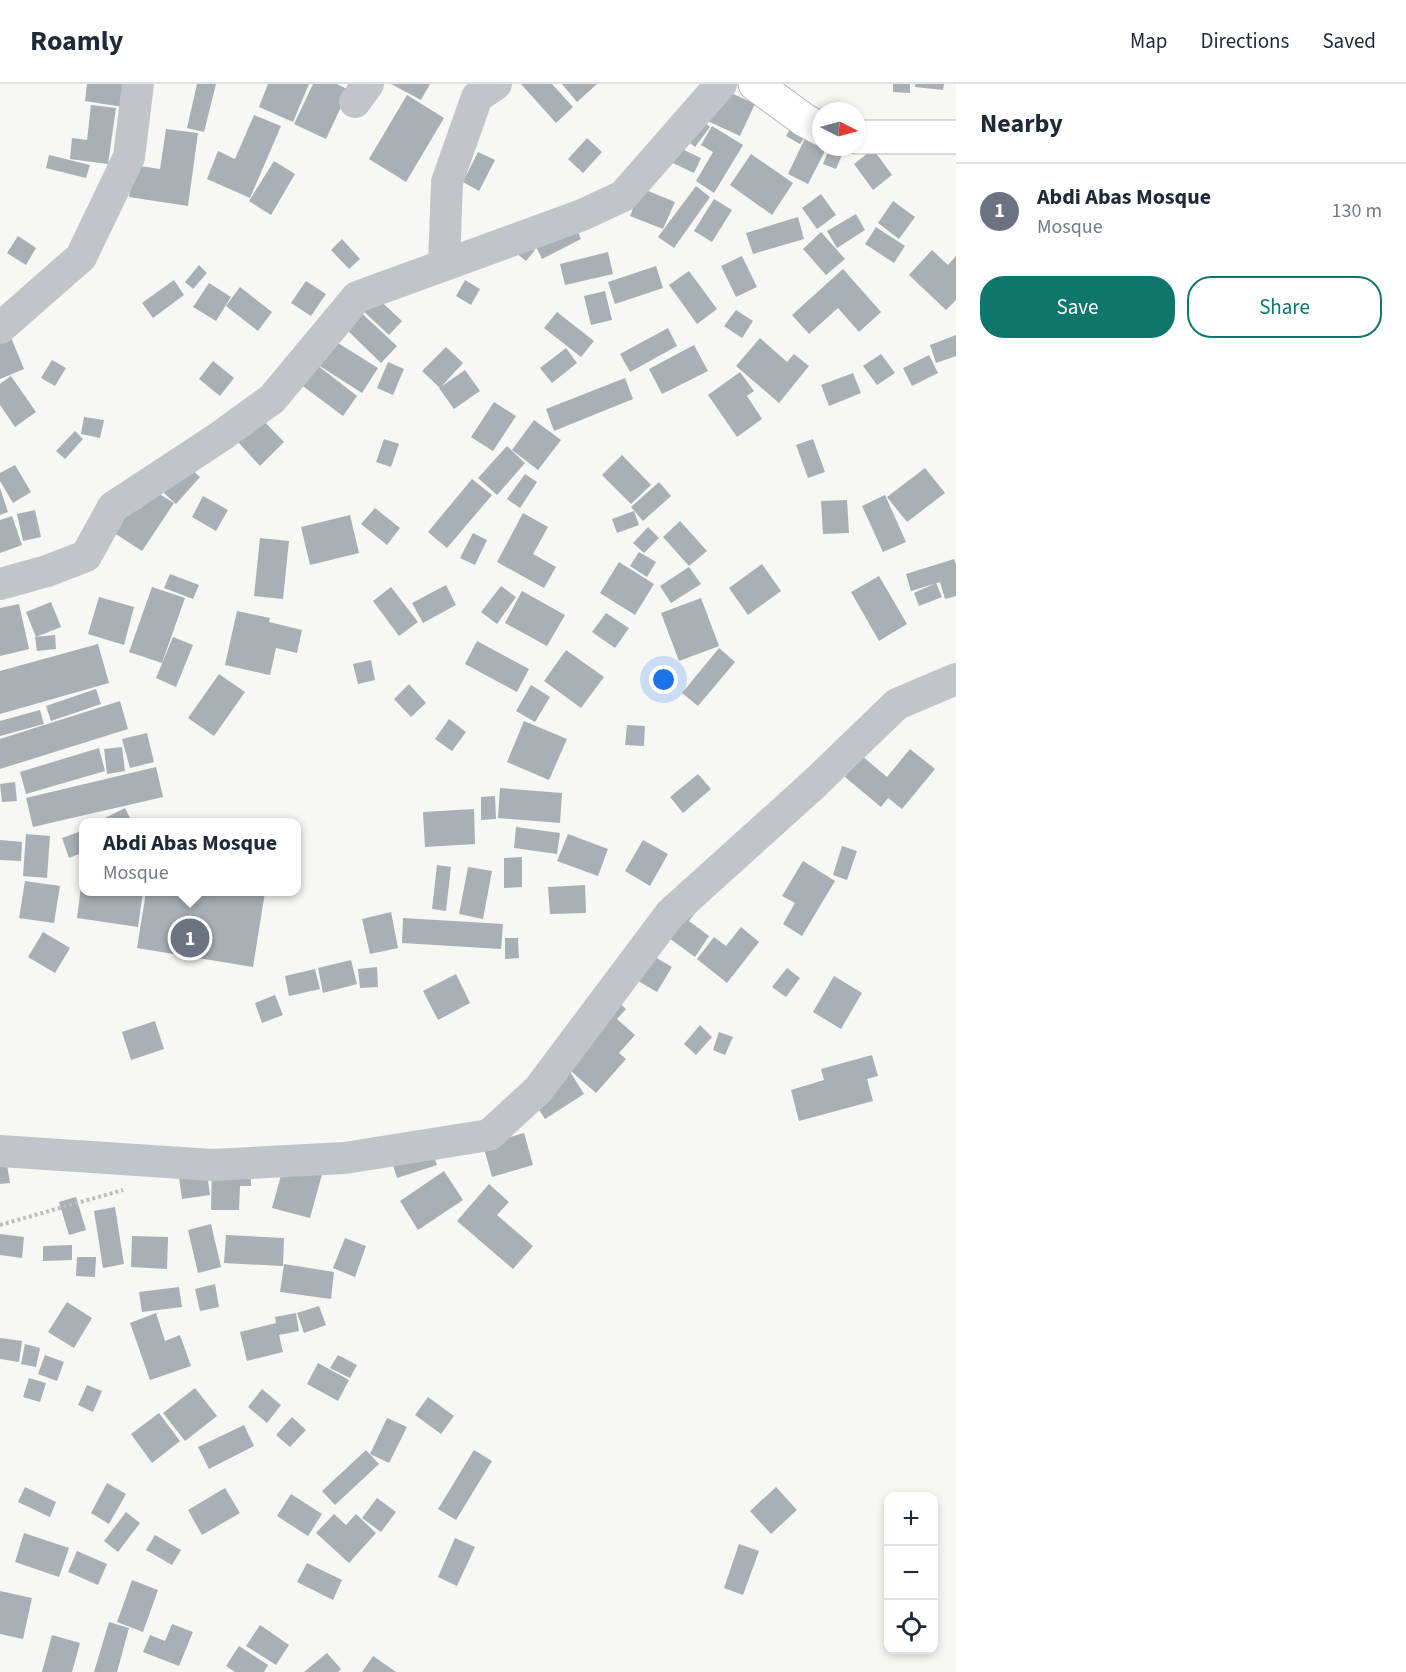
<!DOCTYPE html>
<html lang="en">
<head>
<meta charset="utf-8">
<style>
	:root { --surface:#fff; --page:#f6f6f7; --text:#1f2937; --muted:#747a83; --line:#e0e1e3; --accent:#0f766e }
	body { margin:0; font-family:"Source Sans 3",sans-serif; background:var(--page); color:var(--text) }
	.controls { position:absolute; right:18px; bottom:18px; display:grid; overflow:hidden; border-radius:12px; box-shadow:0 3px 9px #0003 }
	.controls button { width:54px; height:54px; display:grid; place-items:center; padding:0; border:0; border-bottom:2px solid var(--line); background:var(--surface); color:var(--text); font:30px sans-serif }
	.compass { position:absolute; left:812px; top:18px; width:54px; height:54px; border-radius:50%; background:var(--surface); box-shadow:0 3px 9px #0003; rotate:96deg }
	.you { position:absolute; left:664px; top:596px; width:21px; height:21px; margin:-15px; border:4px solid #fff; border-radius:50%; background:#1a73e8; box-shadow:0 0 0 9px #1a73e833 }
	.badge { display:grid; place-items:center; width:39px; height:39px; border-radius:50%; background:var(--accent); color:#fff; font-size:20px; font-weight:700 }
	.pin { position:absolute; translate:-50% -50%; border:3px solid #fff; box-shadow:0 2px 6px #0006 }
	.popup { position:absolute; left:79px; top:734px; width:222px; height:78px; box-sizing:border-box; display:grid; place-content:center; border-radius:12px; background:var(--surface); filter:drop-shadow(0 2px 4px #0005); font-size:20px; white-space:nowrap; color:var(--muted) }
	.popup b { font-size:22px; color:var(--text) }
	.popup::after { content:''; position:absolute; left:50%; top:100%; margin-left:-12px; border:12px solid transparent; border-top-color:var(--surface) }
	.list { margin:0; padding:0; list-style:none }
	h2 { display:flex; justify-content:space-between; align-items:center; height:78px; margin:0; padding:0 24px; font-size:26px }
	h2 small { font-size:20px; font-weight:400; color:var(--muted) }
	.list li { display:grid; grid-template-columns:39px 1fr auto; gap:18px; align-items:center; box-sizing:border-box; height:96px; padding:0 24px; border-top:2px solid var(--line) }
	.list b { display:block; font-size:22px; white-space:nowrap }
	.list p { margin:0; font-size:20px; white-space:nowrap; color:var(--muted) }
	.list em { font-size:20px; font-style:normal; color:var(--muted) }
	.actions { display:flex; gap:12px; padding:18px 24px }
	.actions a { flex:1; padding:14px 0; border:2px solid var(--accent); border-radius:24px; text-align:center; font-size:21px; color:var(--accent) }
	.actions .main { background:var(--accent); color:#fff }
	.icon { flex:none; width:33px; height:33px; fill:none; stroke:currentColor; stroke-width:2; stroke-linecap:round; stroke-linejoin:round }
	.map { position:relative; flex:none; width:956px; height:1588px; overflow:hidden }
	header { display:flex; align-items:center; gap:36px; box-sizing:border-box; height:84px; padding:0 30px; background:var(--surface); border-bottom:2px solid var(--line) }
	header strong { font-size:28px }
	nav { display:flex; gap:33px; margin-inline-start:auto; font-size:21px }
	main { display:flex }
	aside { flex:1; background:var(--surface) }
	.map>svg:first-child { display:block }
	.building { fill:#a8afb5 }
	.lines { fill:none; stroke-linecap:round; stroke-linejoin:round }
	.secondary-casing { stroke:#b3b8bd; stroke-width:35 }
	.path { stroke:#bbbdc0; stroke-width:4; stroke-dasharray:3 3; stroke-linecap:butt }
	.street { stroke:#c1c4c8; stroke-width:32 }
	.secondary { stroke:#fff; stroke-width:33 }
</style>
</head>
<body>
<header>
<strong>Roamly</strong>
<nav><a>Map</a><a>Directions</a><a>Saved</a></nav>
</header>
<main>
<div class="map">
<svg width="956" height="1588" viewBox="0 0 956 1588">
	<rect width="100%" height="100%" fill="#f7f7f4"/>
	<path class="building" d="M87,0H126L123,23L85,17Z
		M197,0H216L204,48L187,44Z
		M268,0H309L293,38L259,23Z
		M313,0H337L349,6L326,55L294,40Z
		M391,0H430L421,16Z
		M521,0H552L573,23L556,39Z
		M562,0H597L577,18Z
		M893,0H910V9L893,8Z
		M915,0H944L943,6L915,3Z
		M714,1L755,20L740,52L699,33Z
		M407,11L444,34L406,98L369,75Z
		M91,21L116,24L108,80L70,75L72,54L87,56Z
		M694,30L710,43L695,63L678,49Z
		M254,31L281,42L250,114L207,95L218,67L235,75Z
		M798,32L821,50V63H827L808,100L788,90L808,48L800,60L786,52Z
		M712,42L743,61L714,109L696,97L713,68L701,61Z
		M166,45L198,49L188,122L129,113L133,81L160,85Z
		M587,54L602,68L583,89L568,75Z
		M667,58L701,74L694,89L660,73Z
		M830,63L845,64L836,85L823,80Z
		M873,65L892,91L873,106L854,80Z
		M478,68L495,76L479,107L463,98Z
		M751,70L793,99L772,131L730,101Z
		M49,71L90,81L86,94L46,84Z
		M274,77L295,90L271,131L249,117Z
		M696,102L710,113L674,164L658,153Z
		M641,104L675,118L663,145L630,132Z
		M821,110L836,131L817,145L802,124Z
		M714,115L732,126L712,158L694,147Z
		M893,117L915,133L899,155L878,139Z
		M567,125L581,155L542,175L527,144Z
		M856,130L865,146L837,164L827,147Z
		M798,133L804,155L753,170L746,149Z
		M876,143L905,162L894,179L865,160Z
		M513,148L535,166L526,177L504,159Z
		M821,148L845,175L826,191L803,165Z
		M18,152L36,164L26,181L7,169Z
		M342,155L360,175L349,185L331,166Z
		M932,166L948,181L956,172V216L946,226L909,191Z
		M608,168L613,190L565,201L560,180Z
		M742,172L757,203L736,213L721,182Z
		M199,181L207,189L193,205L185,198Z
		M656,182L663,204L615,220L608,198Z
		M843,185L881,228L859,248L838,224L809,250L792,231Z
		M689,187L717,225L697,240L669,201Z
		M174,196L184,211L153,234L142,219Z
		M465,196L480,205L471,221L456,212Z
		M306,197L326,210L311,232L291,219Z
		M209,199L231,213L216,237L193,223Z
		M240,203L272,228L258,247L226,222Z
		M605,207L612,236L591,241L584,212Z
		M372,209L402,237L389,251L359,223Z
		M356,224L397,262L381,279L341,240Z
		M736,226L753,237L742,254L724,242Z
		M557,228L594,257L581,273L544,244Z
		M668,244L677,262L630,288L620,270Z
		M8,246L24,285L0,295V249Z
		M322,249L378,284L362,309L312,277L357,312L343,332L288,291Z
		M956,251V272L936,279L930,261Z
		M760,254L787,278L794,270L809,282L779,319L736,282Z
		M694,261L708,287L662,310L649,285Z
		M446,263L463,279L440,304L422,287Z
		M566,264L577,279L552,299L540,284Z
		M881,270L895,289L877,301L863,282Z
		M929,271L938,289L912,302L903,284Z
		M52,276L66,284L55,302L41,294Z
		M213,277L234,294L220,312L199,295Z
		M388,278L404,285L393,311L377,304Z
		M465,286L480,307L454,325L439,304Z
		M740,288L754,307L747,312L762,335L737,353L708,311Z
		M853,289L861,309L829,322L821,301Z
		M11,292L36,328L15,343L0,321V300Z
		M625,294L633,315L554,347L546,325Z
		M494,318L516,332L493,367L471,353Z
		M84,333L104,336L100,354L81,350Z
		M262,335L284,358L260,382L238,358Z
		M534,336L561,356L538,386L512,366Z
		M75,347L83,355L65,375L56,367Z
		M384,355L399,360L391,383L376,378Z
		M813,355L825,388L808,394L796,361Z
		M507,362L525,379L497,411L478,394Z
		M622,371L651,401L631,420L602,391Z
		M178,373L200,393L176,420L153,399Z
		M15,381L31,408L13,419L0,397V389Z
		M925,384L945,409L907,438L887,413Z
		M525,390L537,398L520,424L507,415Z
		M472,395L492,411L447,464L428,448Z
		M659,398L671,412L643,437L631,423Z
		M0,404L8,428L0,431Z
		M153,406L174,419L142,467L105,443L124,414L140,425Z
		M885,411L906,458L883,468L862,422Z
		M203,412L228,426L216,447L192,433Z
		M847,416L849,449L823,450L821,417Z
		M375,424L400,444L387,461L361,440Z
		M35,426L41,453L23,457L17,430Z
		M634,427L639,441L617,449L612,435Z
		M523,429L548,443L533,470L556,483L544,504L497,478Z
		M350,431L359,469L310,481L301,443Z
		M12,432L22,461L0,469V436Z
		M680,437L707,467L689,482L663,453Z
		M648,443L659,454L644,469L633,459Z
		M473,449L487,456L475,481L460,474Z
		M260,454L289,457L283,515L254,512Z
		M639,468L656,478L647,493L630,482Z
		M954,475L956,480V512L945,515L940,498L911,507L906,490Z
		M619,478L654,500L635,531L600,509Z
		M762,480L781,507L748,531L729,504Z
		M689,483L701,500L671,519L660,502Z
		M170,490L199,501L193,515L164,504Z
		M879,492L907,540L879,557L851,508Z
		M936,499L942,513L919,522L914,509Z
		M446,501L456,521L423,539L412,519Z
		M501,502L516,513L497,540L481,528Z
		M152,503L185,514L162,579L129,568Z
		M391,503L418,538L399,552L373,517Z
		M522,507L565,531L547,562L505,539Z
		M99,513L134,523L124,561L88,550Z
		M701,514L719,562L679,577L661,529Z
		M51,518L61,543L36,553L26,528Z
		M19,520L29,565L0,572V524Z
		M237,527L270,534L269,538L302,546L297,569L276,564L270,591L225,581Z
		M606,529L629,544L615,564L592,548Z
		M55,551L56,565L37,567L35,553Z
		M173,553L193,561L176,603L156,594Z
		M477,557L529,585L517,608L465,580Z
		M98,560L109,599L0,630V587Z
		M719,564L735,578L698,622L682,609Z
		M566,566L604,593L581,624L544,597Z
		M371,576L375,596L358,600L353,580Z
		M219,590L245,608L214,652L188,634Z
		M409,600L426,619L411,633L394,615Z
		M531,601L550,613L535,638L516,627Z
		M96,605L101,620L51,637L46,622Z
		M120,617L128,645L0,685V655Z
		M40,626L44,640L0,652V637Z
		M449,635L466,648L452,667L435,655Z
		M524,637L567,655L549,696L507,678Z
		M627,641L645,642L644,662L625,661Z
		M147,649L154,678L130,684L122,655Z
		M122,663L125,687L107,690L104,665Z
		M99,664L105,687L26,710L20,688Z
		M910,665L935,685L902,725L888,714L881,723L845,693L862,672L887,693Z
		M156,683L163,713L33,743L26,714Z
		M698,690L711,705L683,729L670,713Z
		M15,698L17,717L2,718L0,700Z
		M500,704L562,709L560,739L498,734Z
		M495,712L496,735L481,736V713Z
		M125,724L132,738H97Z
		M474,725L475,760L425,763L423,728Z
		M516,743L560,749L557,770L514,764Z
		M84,746V768L69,774L62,754Z
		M26,750L50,752L47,794L23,792Z
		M568,750L608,765L598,792L557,777Z
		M0,756L22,758L21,777L0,776Z
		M643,756L668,770L650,802L625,787Z
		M842,762L857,767L847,796L833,791Z
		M522,773V803L504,804V774Z
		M803,777L835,797L802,852L783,840L795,819L782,812Z
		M437,781L451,783L446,827L432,825Z
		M468,783L492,787L483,835L459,830Z
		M82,794H84V808H143L138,843L77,834Z
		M25,797L60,802L54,839L19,834Z
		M585,801L586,829L550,830L548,803Z
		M146,808H265L253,883L137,864Z
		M699,824L689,837L709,852L695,873L662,849Z
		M391,828L398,864L370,870L362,835Z
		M403,834L503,840L501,865L402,859Z
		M741,843L759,858L727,899L697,875L714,853L726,862Z
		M43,848L70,864L55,889L28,873Z
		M505,854H518L519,874L505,875Z
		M643,866L672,883L657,908L628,891Z
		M351,876L357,900L323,909L318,884Z
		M377,883L378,903L360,904L358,885Z
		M787,884L800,894L786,913L772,903Z
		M315,885L320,905L289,912L285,892Z
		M456,890L470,919L438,936L423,907Z
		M834,892L862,909L841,945L813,928Z
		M275,911L283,931L262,939L255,919Z
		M613,913L626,925L617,935L635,951L619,969L626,975L596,1009L563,980Z
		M155,937L164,965L131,976L122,948Z
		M700,941L712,953L696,971L684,960Z
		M719,948L733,953L725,971L713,966Z
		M872,971L878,992L867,995L873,1017L799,1037L791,1006L824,996L821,985Z
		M569,986L584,1010L545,1035L530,1012Z
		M524,1049L533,1081L492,1093L483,1061Z
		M432,1066L437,1081L397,1094L392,1078Z
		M5,1068L10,1099L0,1100V1069Z
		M286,1073L324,1083L310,1134L272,1124Z
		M212,1077L251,1078V1102H240L239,1126H211Z
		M206,1081L210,1111L182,1115L178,1086Z
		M444,1087L463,1116L418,1146L400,1117Z
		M489,1100L509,1118L497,1131L533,1162L513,1185L457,1137Z
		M76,1113L86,1146L69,1151L59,1118Z
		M115,1123L124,1180L103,1184L94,1127Z
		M211,1140L221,1183L198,1189L188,1146Z
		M0,1150L24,1153L22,1174L0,1171Z
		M226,1151L284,1154L283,1182L224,1179Z
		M132,1152L168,1153L167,1185L131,1183Z
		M345,1154L366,1162L355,1193L333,1184Z
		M72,1161V1176L43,1177V1162Z
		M77,1173H96L95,1193L76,1192Z
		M284,1180L334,1188L331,1215L280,1208Z
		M215,1200L219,1223L200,1227L195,1205Z
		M179,1203L182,1223L142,1228L139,1208Z
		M67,1218L92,1234L74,1264L48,1248Z
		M319,1222L326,1241L304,1249L297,1229Z
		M156,1229L165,1257L180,1251L191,1282L150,1296L130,1239Z
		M296,1229L299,1247L279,1251L283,1268L247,1277L240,1248L276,1239L275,1233Z
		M0,1254L22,1257L19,1278L0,1275Z
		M25,1260L40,1264L36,1283L21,1280Z
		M45,1271L64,1278L57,1297L38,1290Z
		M338,1271L357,1281L350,1294L330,1284Z
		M318,1279L349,1296L338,1317L307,1300Z
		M29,1294L46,1299L40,1318L23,1313Z
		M87,1301L102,1307L93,1328L78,1321Z
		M195,1304L217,1332L185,1357L163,1329Z
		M262,1305L281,1321L267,1339L248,1323Z
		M428,1313L454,1332L441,1350L415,1331Z
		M159,1329L180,1357L152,1379L131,1350Z
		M292,1333L306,1346L290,1363L276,1351Z
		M387,1334L407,1343L389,1379L370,1370Z
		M244,1341L254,1362L209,1385L198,1363Z
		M366,1366L379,1380L335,1421L322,1407Z
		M474,1366L492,1377L456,1436L438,1425Z
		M107,1399L126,1410L109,1440L91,1429Z
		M25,1403L56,1418L50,1433L18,1418Z
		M776,1403L797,1426L771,1450L750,1427Z
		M225,1404L240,1429L202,1451L188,1426Z
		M291,1410L322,1430L308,1452L277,1432Z
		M377,1414L396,1428L381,1448L362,1434Z
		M126,1428L140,1439L118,1468L104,1457Z
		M334,1430L346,1441L356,1430L376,1449L349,1479L316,1449Z
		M24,1449L69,1464L59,1493L15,1478Z
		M155,1451L181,1466L172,1481L146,1466Z
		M455,1454L475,1463L457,1502L438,1493Z
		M739,1460L759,1467L743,1511L724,1504Z
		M77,1467L107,1480L98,1501L68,1488Z
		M307,1479L342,1496L333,1516L297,1498Z
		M132,1496L158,1506L143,1548L117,1538Z
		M0,1507L32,1514L23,1555L0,1550Z
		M109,1538L129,1544L117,1588H94Z
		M172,1540L193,1548L179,1582L143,1568L150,1551L165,1557Z
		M260,1541L289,1561L276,1581L246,1562Z
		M52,1551L80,1559L72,1588H42Z
		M239,1562L268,1581L264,1588H235L226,1582Z
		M327,1569L341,1585L338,1588H304Z
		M373,1572L396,1588H362Z"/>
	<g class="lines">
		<defs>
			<path id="secondary" d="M755,0L804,36L821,45
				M857,53H956"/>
		</defs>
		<use href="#secondary" class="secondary-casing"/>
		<path class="path" d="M0,1141L123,1106"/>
		<path class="street" d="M355,18L368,0
			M444,181L447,98L477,13L496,0
			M0,244L81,173L129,73L138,0
			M0,500L47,487L86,472L113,423L221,352L272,315L357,213L582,131L623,112L721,0
			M0,1067L212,1081L345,1074L489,1051L538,1006L670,830L814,700L897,620L956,595"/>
		<use href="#secondary" class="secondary"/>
	</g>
</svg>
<div class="controls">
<button>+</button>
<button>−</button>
<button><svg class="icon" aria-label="locate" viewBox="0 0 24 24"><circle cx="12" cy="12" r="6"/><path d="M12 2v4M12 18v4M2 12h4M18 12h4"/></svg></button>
</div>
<svg class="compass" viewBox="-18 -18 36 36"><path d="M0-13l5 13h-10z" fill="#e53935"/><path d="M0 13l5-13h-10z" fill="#747a83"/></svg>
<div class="you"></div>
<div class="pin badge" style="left:190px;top:854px;background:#6b7280">1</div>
<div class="popup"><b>Abdi Abas Mosque</b>Mosque</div>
</div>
<aside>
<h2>Nearby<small></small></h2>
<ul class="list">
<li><span class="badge" style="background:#6b7280">1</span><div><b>Abdi Abas Mosque</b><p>Mosque</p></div><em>130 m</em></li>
</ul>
<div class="actions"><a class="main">Save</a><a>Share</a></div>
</aside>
</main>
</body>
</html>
